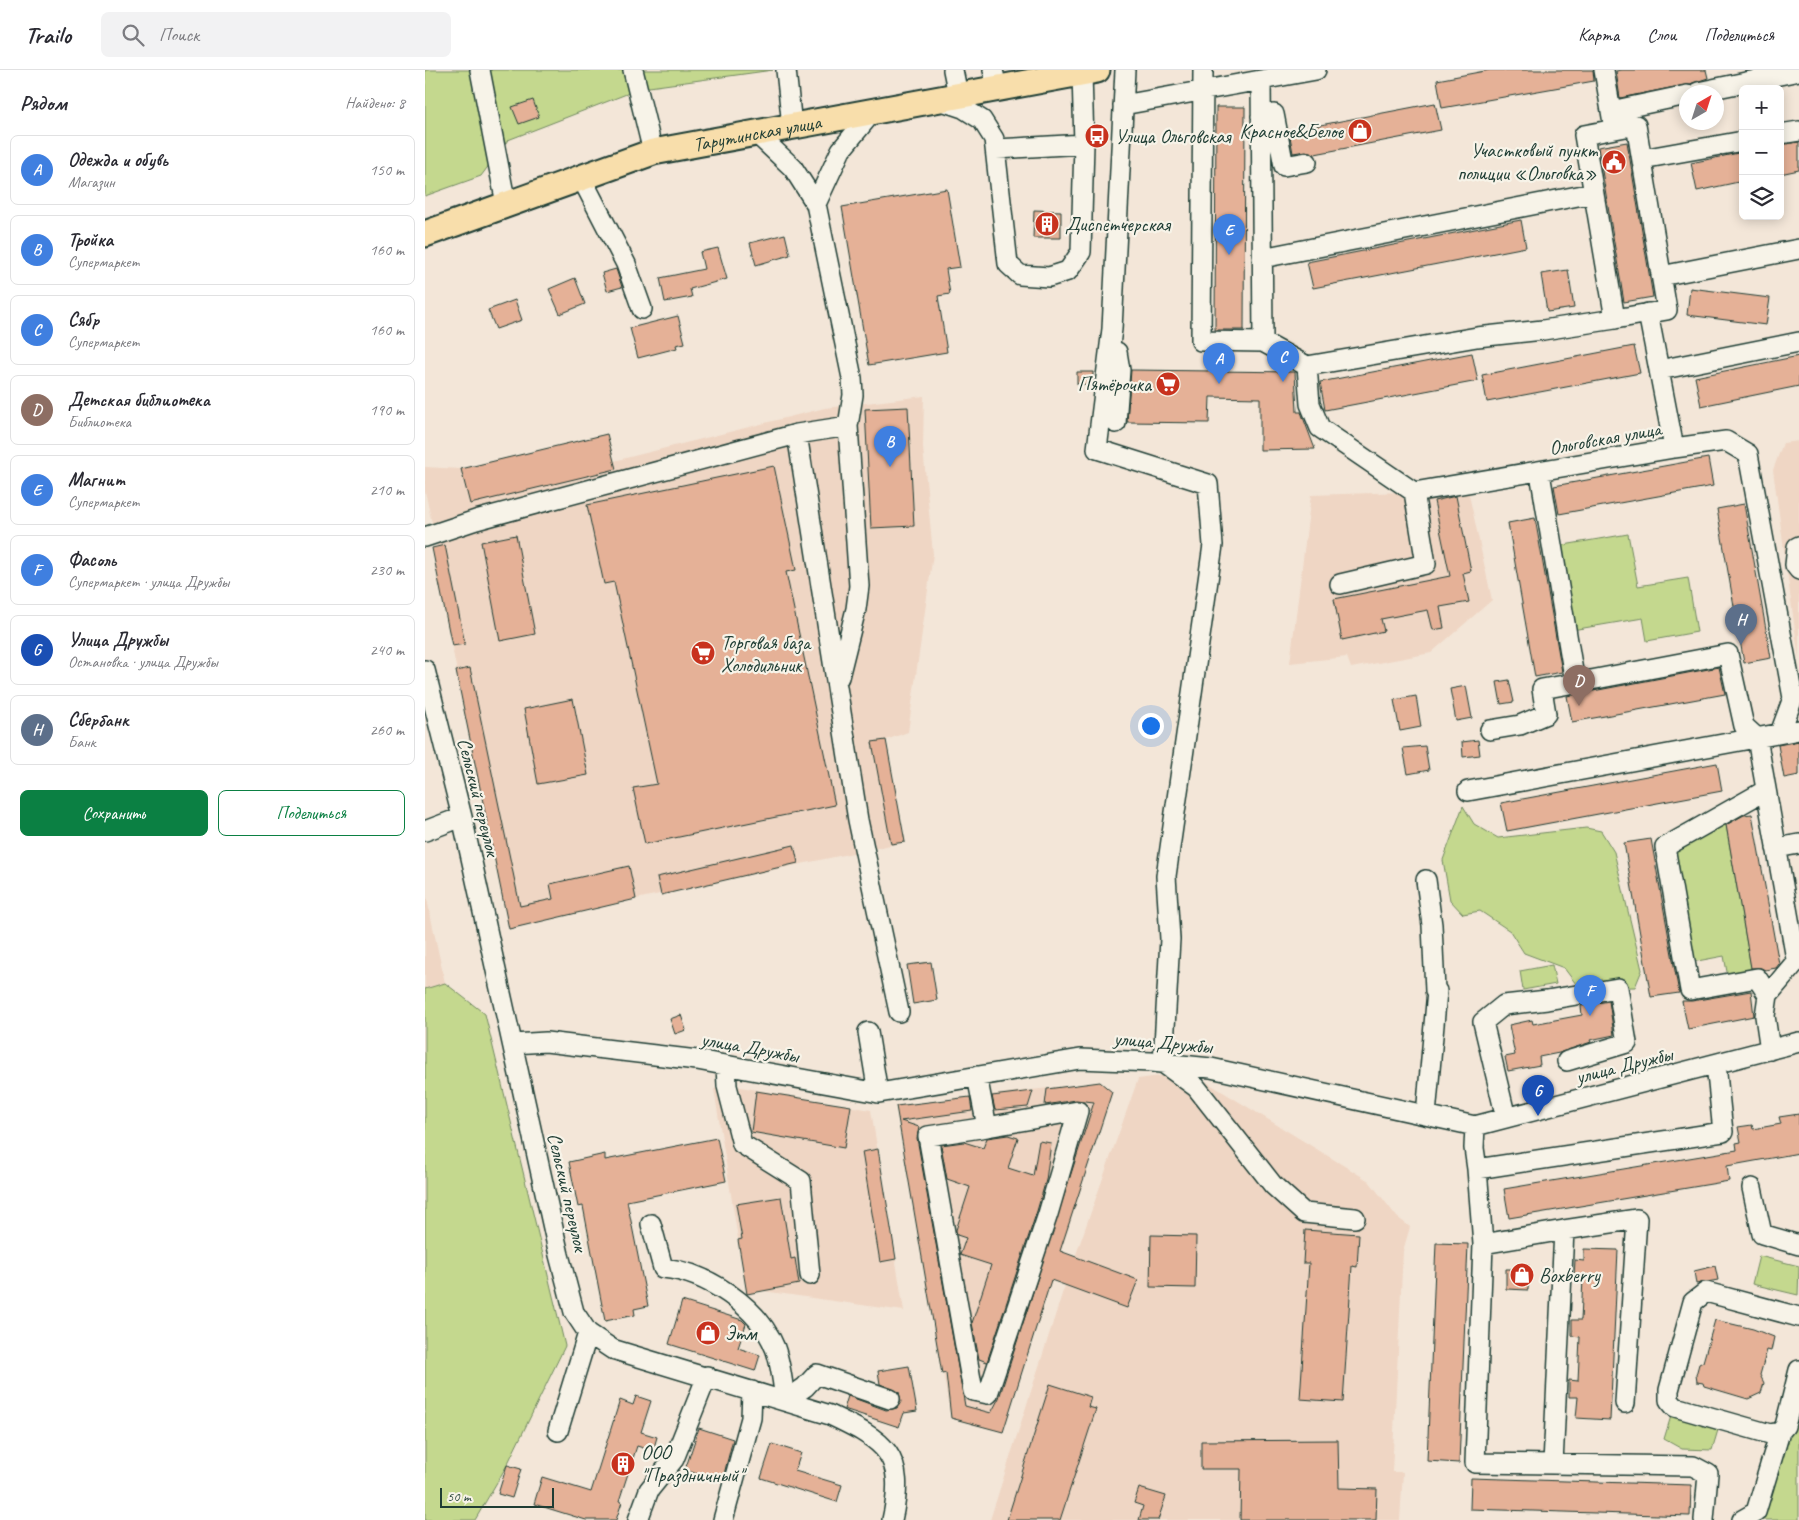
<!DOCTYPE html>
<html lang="ru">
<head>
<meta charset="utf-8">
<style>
	:root { --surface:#fff; --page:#f2f2f3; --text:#2b2b33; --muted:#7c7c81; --line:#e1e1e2; --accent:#0b8043 }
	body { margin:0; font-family:Caveat,sans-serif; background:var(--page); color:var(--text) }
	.controls { position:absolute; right:15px; top:15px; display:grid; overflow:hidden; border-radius:8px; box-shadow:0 2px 12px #0003 }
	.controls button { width:45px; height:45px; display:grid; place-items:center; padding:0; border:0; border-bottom:1px solid var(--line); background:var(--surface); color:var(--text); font:25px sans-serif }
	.compass { position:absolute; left:1254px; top:15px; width:45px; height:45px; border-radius:50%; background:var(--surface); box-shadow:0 2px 12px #0003; rotate:39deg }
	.scale { position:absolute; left:15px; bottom:12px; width:114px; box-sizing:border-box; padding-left:5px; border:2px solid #1f3d34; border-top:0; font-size:14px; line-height:18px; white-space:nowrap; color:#1f3d34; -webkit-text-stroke:4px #f7f3e8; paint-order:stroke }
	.you { position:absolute; left:725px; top:655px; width:18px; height:18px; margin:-12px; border:4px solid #fff; border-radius:50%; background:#1a73e8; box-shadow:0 0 0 8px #1a73e833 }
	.badge { display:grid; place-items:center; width:32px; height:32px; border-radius:50%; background:var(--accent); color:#fff; font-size:16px; font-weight:700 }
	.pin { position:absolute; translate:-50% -41px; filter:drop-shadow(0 1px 2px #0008) }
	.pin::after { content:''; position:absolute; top:26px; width:18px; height:15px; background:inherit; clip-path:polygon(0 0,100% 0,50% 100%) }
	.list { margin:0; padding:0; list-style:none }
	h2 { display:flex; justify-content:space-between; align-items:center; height:65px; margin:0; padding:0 20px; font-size:21px }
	h2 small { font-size:16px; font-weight:400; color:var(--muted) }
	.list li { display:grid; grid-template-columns:32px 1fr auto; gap:15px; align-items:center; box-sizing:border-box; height:70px; margin:0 10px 10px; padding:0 10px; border:1px solid var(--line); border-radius:8px }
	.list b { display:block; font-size:19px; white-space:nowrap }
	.list p { margin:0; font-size:16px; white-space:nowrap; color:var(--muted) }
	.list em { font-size:16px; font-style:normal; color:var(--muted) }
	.actions { display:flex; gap:10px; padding:15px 20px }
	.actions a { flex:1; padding:11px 0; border:1px solid var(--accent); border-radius:8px; text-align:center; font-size:18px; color:var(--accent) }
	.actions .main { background:var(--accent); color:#fff }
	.icon { flex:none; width:28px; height:28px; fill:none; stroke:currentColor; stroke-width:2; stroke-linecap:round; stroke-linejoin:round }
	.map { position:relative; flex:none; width:1374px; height:1450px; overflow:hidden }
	header { display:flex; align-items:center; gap:30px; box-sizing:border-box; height:70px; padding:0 25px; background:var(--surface); border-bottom:1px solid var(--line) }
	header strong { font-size:24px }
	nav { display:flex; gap:28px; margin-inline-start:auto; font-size:18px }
	.search { width:350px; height:45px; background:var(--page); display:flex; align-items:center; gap:12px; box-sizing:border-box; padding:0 18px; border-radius:8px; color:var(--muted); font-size:19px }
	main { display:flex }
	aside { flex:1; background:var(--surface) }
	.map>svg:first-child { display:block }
	.built { fill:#efd6c4 }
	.green { fill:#c4d88e; stroke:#728a61 }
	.building { fill:#e5b197; stroke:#1f3d34 }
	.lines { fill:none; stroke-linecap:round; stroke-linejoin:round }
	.minor-casing { stroke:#1f3d34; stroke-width:22 }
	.major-casing { stroke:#1f3d34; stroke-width:29 }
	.minor { stroke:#f7f3e8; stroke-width:19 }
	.major { stroke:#f8deab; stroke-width:25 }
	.labels { text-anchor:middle; stroke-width:4.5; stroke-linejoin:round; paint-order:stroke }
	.poi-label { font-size:20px; fill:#1f3d34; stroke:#f7f3e8; text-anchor:start }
	.street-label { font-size:20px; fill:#1f3d34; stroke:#f7f3e8 }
</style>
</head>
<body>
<header>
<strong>Trailo</strong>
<div class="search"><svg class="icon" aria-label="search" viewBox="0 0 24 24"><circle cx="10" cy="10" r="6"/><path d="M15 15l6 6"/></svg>Поиск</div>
<nav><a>Карта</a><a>Слои</a><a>Поделиться</a></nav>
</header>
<main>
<aside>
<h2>Рядом<small>Найдено: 8</small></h2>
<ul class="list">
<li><span class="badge" style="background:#3f7fe0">A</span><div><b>Одежда и обувь</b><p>Магазин</p></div><em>150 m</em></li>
<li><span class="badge" style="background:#3f7fe0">B</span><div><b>Тройка</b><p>Супермаркет</p></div><em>160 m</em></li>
<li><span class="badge" style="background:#3f7fe0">C</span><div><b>Сябр</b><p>Супермаркет</p></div><em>160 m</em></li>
<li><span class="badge" style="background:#8d6e63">D</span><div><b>Детская библиотека</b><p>Библиотека</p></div><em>190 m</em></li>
<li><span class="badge" style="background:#3f7fe0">E</span><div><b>Магнит</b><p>Супермаркет</p></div><em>210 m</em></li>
<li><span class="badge" style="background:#3f7fe0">F</span><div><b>Фасоль</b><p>Супермаркет · улица Дружбы</p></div><em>230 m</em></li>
<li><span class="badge" style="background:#1a4fb4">G</span><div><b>Улица Дружбы</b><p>Остановка · улица Дружбы</p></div><em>240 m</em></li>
<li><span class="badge" style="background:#5c6f8a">H</span><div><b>Сбербанк</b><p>Банк</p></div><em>260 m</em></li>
</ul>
<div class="actions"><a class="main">Сохранить</a><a>Поделиться</a></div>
</aside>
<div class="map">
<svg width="1374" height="1450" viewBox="0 0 1374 1450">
	<rect width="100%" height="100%" fill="#f3e6d8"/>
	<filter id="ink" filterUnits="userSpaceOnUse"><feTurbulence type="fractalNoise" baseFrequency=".02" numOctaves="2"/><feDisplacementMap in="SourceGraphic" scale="10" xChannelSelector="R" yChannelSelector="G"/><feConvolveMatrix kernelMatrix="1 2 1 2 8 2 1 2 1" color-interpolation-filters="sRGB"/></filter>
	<g filter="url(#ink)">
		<path class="built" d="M499,326L498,378L508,484L483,662L461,670L480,772L211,829L84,859L7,478L12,476L0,421V397L36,399L182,364L189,391L400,338Z
			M1374,371V589L1348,400L1358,373Z
			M1043,420L1067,530L1006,583L926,598L922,587L865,593L886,425Z
			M0,820L20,913L0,919Z
			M765,1002L944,1111L972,1147L985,1157L978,1181L967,1402H978L975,1450H565L637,1224L713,1009Z
			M675,1012L687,1022L578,1362L526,1348L471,1036Z
			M310,1016L446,1040L479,1241L338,1221L322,1224L289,1019Z"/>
		<path class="green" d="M0,0H348L217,18L83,70L56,106L0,126Z
			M1203,464L1213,516L1263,508L1272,562L1222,571L1218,548L1147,560L1133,476Z
			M1038,736L1049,754L1073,768L1161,758L1176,761L1189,782L1217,900L1210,917L1154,918L1139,898L1099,883L1085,861L1055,841L1038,844L1025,830L1018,790Z
			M1300,749L1327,903L1303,907L1299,886L1267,892L1246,779Z
			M1127,895L1131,914L1098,920L1095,901Z
			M20,913L60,944L140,1276L82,1395L50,1450H0V919Z
			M1334,1186L1374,1196L1373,1225L1327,1214Z
			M1374,1327V1450H1332Z
			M1246,1346L1293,1360L1287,1380L1257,1379L1239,1369Z"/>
		<path class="building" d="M1065,0H1168L1169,11L1017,38L1012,10Z
			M1197,0H1281L1283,8L1265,14L1195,28L1191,1Z
			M108,30L114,47L94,54L87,37Z
			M1010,33L1016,60L890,84L881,81L868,83L864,61Z
			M791,37H820L819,260H790Z
			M1202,72L1228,227L1199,232L1173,77Z
			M1374,72V100L1355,104V75Z
			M1318,82V111L1272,121L1266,93Z
			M522,119L535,197L521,199L525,224L513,226L522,282L444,295L417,137Z
			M609,140L636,141V168H608Z
			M1096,150L1101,177L888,218L882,192Z
			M360,164L365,185L331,195L325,173Z
			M293,178L302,209L265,219L267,227L240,232L235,208L279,199L275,182Z
			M191,199L197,217L182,221L177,203Z
			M1143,200L1149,238L1122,242L1116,204Z
			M150,208L160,234L135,244L124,219Z
			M1265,218L1345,228L1341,255L1262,245Z
			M90,230L97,250L71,259L63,240Z
			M253,246L260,273L251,275L252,278L213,288L205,258Z
			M1209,276L1215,303L1062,332L1057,305Z
			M1047,283L1053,311L900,340L895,312Z
			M1374,286V316L1276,336L1270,307Z
			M706,300L870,302L872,342H876L890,379L835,380V328L785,327L784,353L702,352Z
			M652,302H668V315L652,314Z
			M483,337L489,456L446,458L440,339Z
			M182,364L191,399L45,434L36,399Z
			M1283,388L1288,416L1134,444L1129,416Z
			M349,396L371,500L361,502L410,735L220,774L208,718L232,714L189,512L179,514L162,435Z
			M1031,426L1046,501L1038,503L1044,532L1015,537L1019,558L1008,560L1003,540L956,549L959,561L917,570L909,529L1025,506L1009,431Z
			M1319,434L1346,588L1319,593L1292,439Z
			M1110,448L1137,602L1110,607L1083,453Z
			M91,465L110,564L75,571L56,472Z
			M20,475L40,574L27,576L7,478Z
			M1294,597L1300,624L1147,652L1142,626Z
			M45,598L95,836L128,829L125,814L204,796L211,829L84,859L31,601Z
			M1084,610L1089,632L1076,634L1072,612Z
			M1041,616L1047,648L1031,651L1025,619Z
			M991,626L996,657L975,661L969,630Z
			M148,629L163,705L113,714L99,639Z
			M461,670L480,772L466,774L447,672Z
			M1053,670L1055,685L1038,687L1037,672Z
			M1374,671V705L1359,708L1353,675Z
			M1000,676L1004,700L983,704L978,678Z
			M1292,693L1297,721L1082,761L1076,733Z
			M1327,744L1354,894L1351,898L1340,900L1336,898H1326L1301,755L1319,745Z
			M1226,769L1254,923L1226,927L1199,773Z
			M369,775L373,793L236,825L232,807Z
			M506,892L512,930L488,934L482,895Z
			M1326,921L1329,946L1263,959L1257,931H1267Z
			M1184,931L1189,965L1165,970L1166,972L1134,983L1114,987L1115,995L1083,1001L1080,987L1090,985L1084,955L1107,950L1108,954L1157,945L1156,936Z
			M256,945L261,960L250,964L245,949Z
			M675,1012L687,1022L635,1181L713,1210L702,1238L626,1210L578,1362L526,1348L521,1303L517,1304L471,1036L545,1027L547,1041L476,1051L494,1057L492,1068L540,1336L566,1343L574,1328L669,1032L651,1030L620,1035L622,1019Z
			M331,1021L426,1036L419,1078L326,1062Z
			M608,1021L603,1037L570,1040L567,1026Z
			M1374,1044V1083L1302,1096L1304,1111L1084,1148L1079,1119L1312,1080L1311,1073L1316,1072L1313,1057L1327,1055L1328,1059L1356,1054L1354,1047Z
			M583,1065L593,1068L583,1098L608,1106L614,1071L626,1073L621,1110L612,1141L562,1292L554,1289L547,1253L566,1195L535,1185L541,1168L532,1165L531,1160L545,1117L522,1109L516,1075L539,1072L558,1078L562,1068Z
			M292,1068L301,1111L202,1131L223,1236L209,1239L210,1245L180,1251L158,1136L153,1137L144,1092L180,1084V1090Z
			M453,1079L471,1189L455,1192L437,1082Z
			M356,1127L366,1189L370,1188L374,1214L322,1224L313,1170L317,1169L311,1134Z
			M880,1160L934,1164L932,1197L927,1196L918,1332L875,1329L884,1193H878Z
			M726,1165L771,1166L770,1218L725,1217Z
			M1011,1173L1043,1174L1034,1393L1002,1391Z
			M1159,1179L1193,1180L1185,1350L1151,1348L1153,1327H1144V1310L1153,1311L1155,1267L1147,1266V1250H1156L1158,1208L1149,1207L1150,1190L1159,1191Z
			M1290,1196L1293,1210L1271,1214L1269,1201Z
			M1081,1199H1104L1103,1220L1081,1219Z
			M257,1231L317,1250L321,1254L313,1278L335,1285L330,1301L244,1274Z
			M1290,1250L1328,1259L1349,1267L1346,1281L1342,1280L1335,1305L1339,1313L1336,1323L1323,1329L1279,1316L1278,1313L1272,1312L1271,1305L1274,1294L1278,1292Z
			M484,1296L492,1341L479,1343L474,1357L419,1339L423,1326L461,1340L472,1338L476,1332L474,1322L455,1314L453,1301Z
			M625,1314L666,1327L663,1337L671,1339L635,1450H582Z
			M211,1326L226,1331L216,1362L232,1367L228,1381L212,1376L194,1431L197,1432L191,1450H161L109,1434L117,1407L166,1422L195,1330L208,1335Z
			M274,1358L308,1369L297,1412L260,1400Z
			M913,1370L914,1418L952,1419L951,1450H815L816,1399H776V1371Z
			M347,1374L376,1383L370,1401L417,1415L412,1432L336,1408Z
			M82,1395L96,1399L87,1428L73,1424Z
			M1046,1408L1266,1415L1265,1446L1045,1439Z
			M714,1418L741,1426L733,1450H714L718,1436L709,1433Z"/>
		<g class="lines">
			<defs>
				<path id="minor" d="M55,0L81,134
					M208,0L228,82
					M361,0L367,56
					M528,0L533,25
					M568,0L572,18
					M700,0L687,259L672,379L783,414L788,475L741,806L745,869L738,993L771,1017L848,1115L879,1143L930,1148
					M778,0L776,271L838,272L836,10
					M1179,0L1188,53
					M1273,22L1374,1
					M514,30L538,38L557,50L569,69L583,194L595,205L624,207L643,201L656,182L659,74
					M698,35L891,0
					M1186,41L1262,25
					M836,46L849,44L859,96L882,92
					M1211,55L1242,240L1190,249L1159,65Z
					M331,63L368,98L391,134
					M1355,64L1374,61
					M571,79L659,74L657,3
					M1217,89L1318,71
					M156,107L201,194L217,239
					M837,188L1168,123
					M1236,206L1374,179
					M838,272L882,296L885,334L895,358L989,422L1001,494L915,514
					M882,296L1052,267L1118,260L1190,249
					M1234,300L1374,272
					M691,353L695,300L692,282
					M372,364L423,356
					M1249,378L1301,371L1323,384L1368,628L1355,663
					M1115,403L1150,613L1303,584L1319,656L1332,668L1371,889
					M989,422L1249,378L1223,243
					M0,467L51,450L372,364L433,750L474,942
					M1374,476L1372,477L1370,495L1374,500
					M0,600L37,747L134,1185L149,1242L163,1263L187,1279L405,1345C460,1371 482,1384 467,1450
					M414,607L431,539L434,516L423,356L428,325L427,308L391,134L416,80L449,40
					M1065,660L1095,655L1121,644L1117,619L1150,613
					M1341,720L1240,777L1265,920L1332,908L1343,925
					M1043,721L1374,660
					M0,761L37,747
					M1351,778L1374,774
					M443,962L453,1023
					M88,974L121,972L272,990L454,1023L655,989L726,992L786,998L1050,1056L1374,972
					M1345,980L1340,946L1343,925L1374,888
					M301,995L302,1016L317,1074L376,1111L385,1205
					M552,1006L562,1057L503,1066L548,1321L563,1324L623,1144L653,1041L562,1057
					M1001,1045L1012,921H1010L1007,855L1001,810
					M1081,1048L1058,952L1079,935L1122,930L1193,918L1202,973L1142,991
					M1050,1056L1049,1078L1052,1099L1298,1062L1291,994
					M1052,1099L1058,1174L1050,1393L1268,1396L1283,1404L1279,1450
					M1327,1118L1337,1164L1374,1175
					M226,1154L238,1198C281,1202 333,1236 350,1278C356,1294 358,1314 360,1331L380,1317L392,1304L465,1329
					M1139,1160L1212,1149L1200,1333
					M1058,1174L1139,1160L1128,1394
					M1374,1247L1281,1222L1268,1232L1244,1320V1330L1250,1337L1345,1364L1355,1362L1360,1356L1374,1300
					M133,1361L163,1263
					M213,1450L224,1420L249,1389L282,1306
					M298,1450L326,1348L327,1321
					M1317,1450L1331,1442L1355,1362"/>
				<g id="major">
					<path id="s1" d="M0,164L228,82L672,0"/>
				</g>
			</defs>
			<use href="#minor" class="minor-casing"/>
			<use href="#major" class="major-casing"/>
			<use href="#minor" class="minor"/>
			<use href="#major" class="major"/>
		</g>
	</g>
	<defs>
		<symbol id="shop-disc" viewBox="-11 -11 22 22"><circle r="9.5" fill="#c8321e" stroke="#f7f3e8"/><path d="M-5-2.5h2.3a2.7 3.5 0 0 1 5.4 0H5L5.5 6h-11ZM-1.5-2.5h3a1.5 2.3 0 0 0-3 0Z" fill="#fff"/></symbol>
		<symbol id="bus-disc" viewBox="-11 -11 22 22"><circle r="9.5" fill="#c8321e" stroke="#f7f3e8"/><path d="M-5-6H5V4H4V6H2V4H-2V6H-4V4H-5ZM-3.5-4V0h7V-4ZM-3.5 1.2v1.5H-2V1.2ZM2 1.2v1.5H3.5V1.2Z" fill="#fff"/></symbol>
		<symbol id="civic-disc" viewBox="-11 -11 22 22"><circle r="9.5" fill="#c8321e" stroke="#f7f3e8"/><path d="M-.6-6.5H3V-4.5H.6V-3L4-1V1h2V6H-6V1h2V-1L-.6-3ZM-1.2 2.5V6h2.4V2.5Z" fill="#fff"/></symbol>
		<symbol id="building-disc" viewBox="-11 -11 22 22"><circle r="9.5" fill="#c8321e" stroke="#f7f3e8"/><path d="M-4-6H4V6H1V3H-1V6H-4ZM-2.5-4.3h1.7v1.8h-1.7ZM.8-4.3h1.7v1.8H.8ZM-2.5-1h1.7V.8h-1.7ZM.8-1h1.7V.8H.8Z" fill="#fff"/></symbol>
		<symbol id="supermarket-disc" viewBox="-11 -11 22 22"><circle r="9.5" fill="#c8321e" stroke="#f7f3e8"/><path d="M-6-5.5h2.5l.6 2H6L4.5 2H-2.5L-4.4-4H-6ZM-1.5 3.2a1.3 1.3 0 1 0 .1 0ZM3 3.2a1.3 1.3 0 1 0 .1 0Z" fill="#fff"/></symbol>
	</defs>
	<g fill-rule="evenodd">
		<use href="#shop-disc" x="921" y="47" width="28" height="28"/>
		<use href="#bus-disc" x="658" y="52" width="28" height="28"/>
		<use href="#civic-disc" x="1175" y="78" width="28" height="28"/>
		<use href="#building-disc" x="608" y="140" width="28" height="28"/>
		<use href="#supermarket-disc" x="729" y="300" width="28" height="28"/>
		<use href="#supermarket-disc" x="264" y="569" width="28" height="28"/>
		<use href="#shop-disc" x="1083" y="1191" width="28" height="28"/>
		<use href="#shop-disc" x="269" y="1249" width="28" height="28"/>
		<use href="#building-disc" x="184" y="1380" width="28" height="28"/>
	</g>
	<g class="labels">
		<g class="poi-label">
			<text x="918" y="68" text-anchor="end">Красное&amp;Белое</text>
			<text x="690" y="73">Улица Ольговская</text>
			<text x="1172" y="87" text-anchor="end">Участковый пункт<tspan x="1172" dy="23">полиции «Ольговка»</tspan></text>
			<text x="640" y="161">Диспетчерская</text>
			<text x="726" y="321" text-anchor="end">Пятёрочка</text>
			<text x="296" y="579">Торговая база<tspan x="296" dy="23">Холодильник</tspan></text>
			<text x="1114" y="1212">Boxberry</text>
			<text x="300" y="1270">Этм</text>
			<text x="216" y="1389">ООО<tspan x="216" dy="23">"Праздничный"</tspan></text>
		</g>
		<g class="street-label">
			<text dy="7" stroke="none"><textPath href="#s1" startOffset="348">Тарутинская улица</textPath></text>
			<text transform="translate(1180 368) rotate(-10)" y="7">Ольговская улица</text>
			<text transform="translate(54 727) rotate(76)" y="7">Сельский переулок</text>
			<text transform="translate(738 972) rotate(5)" y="7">улица Дружбы</text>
			<text transform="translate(325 977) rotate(10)" y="7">улица Дружбы</text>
			<text transform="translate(1199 995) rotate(-14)" y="7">улица Дружбы</text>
			<text transform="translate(143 1122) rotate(77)" y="7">Сельский переулок</text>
		</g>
	</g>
</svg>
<div class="controls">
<button>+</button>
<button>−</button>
<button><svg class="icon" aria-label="layers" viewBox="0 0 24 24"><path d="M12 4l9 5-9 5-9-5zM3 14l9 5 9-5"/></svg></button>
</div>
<svg class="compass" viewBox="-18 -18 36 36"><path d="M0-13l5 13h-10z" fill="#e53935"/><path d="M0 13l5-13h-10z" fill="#7c7c81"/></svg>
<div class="scale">50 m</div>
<div class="you"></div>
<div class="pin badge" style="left:794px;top:314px;background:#3f7fe0">A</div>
<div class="pin badge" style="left:465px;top:397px;background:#3f7fe0">B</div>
<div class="pin badge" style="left:858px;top:312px;background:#3f7fe0">C</div>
<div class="pin badge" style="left:1154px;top:636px;background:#8d6e63">D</div>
<div class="pin badge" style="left:804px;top:185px;background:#3f7fe0">E</div>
<div class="pin badge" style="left:1165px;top:946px;background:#3f7fe0">F</div>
<div class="pin badge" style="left:1113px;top:1046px;background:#1a4fb4">G</div>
<div class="pin badge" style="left:1316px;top:575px;background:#5c6f8a">H</div>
</div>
</main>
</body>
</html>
